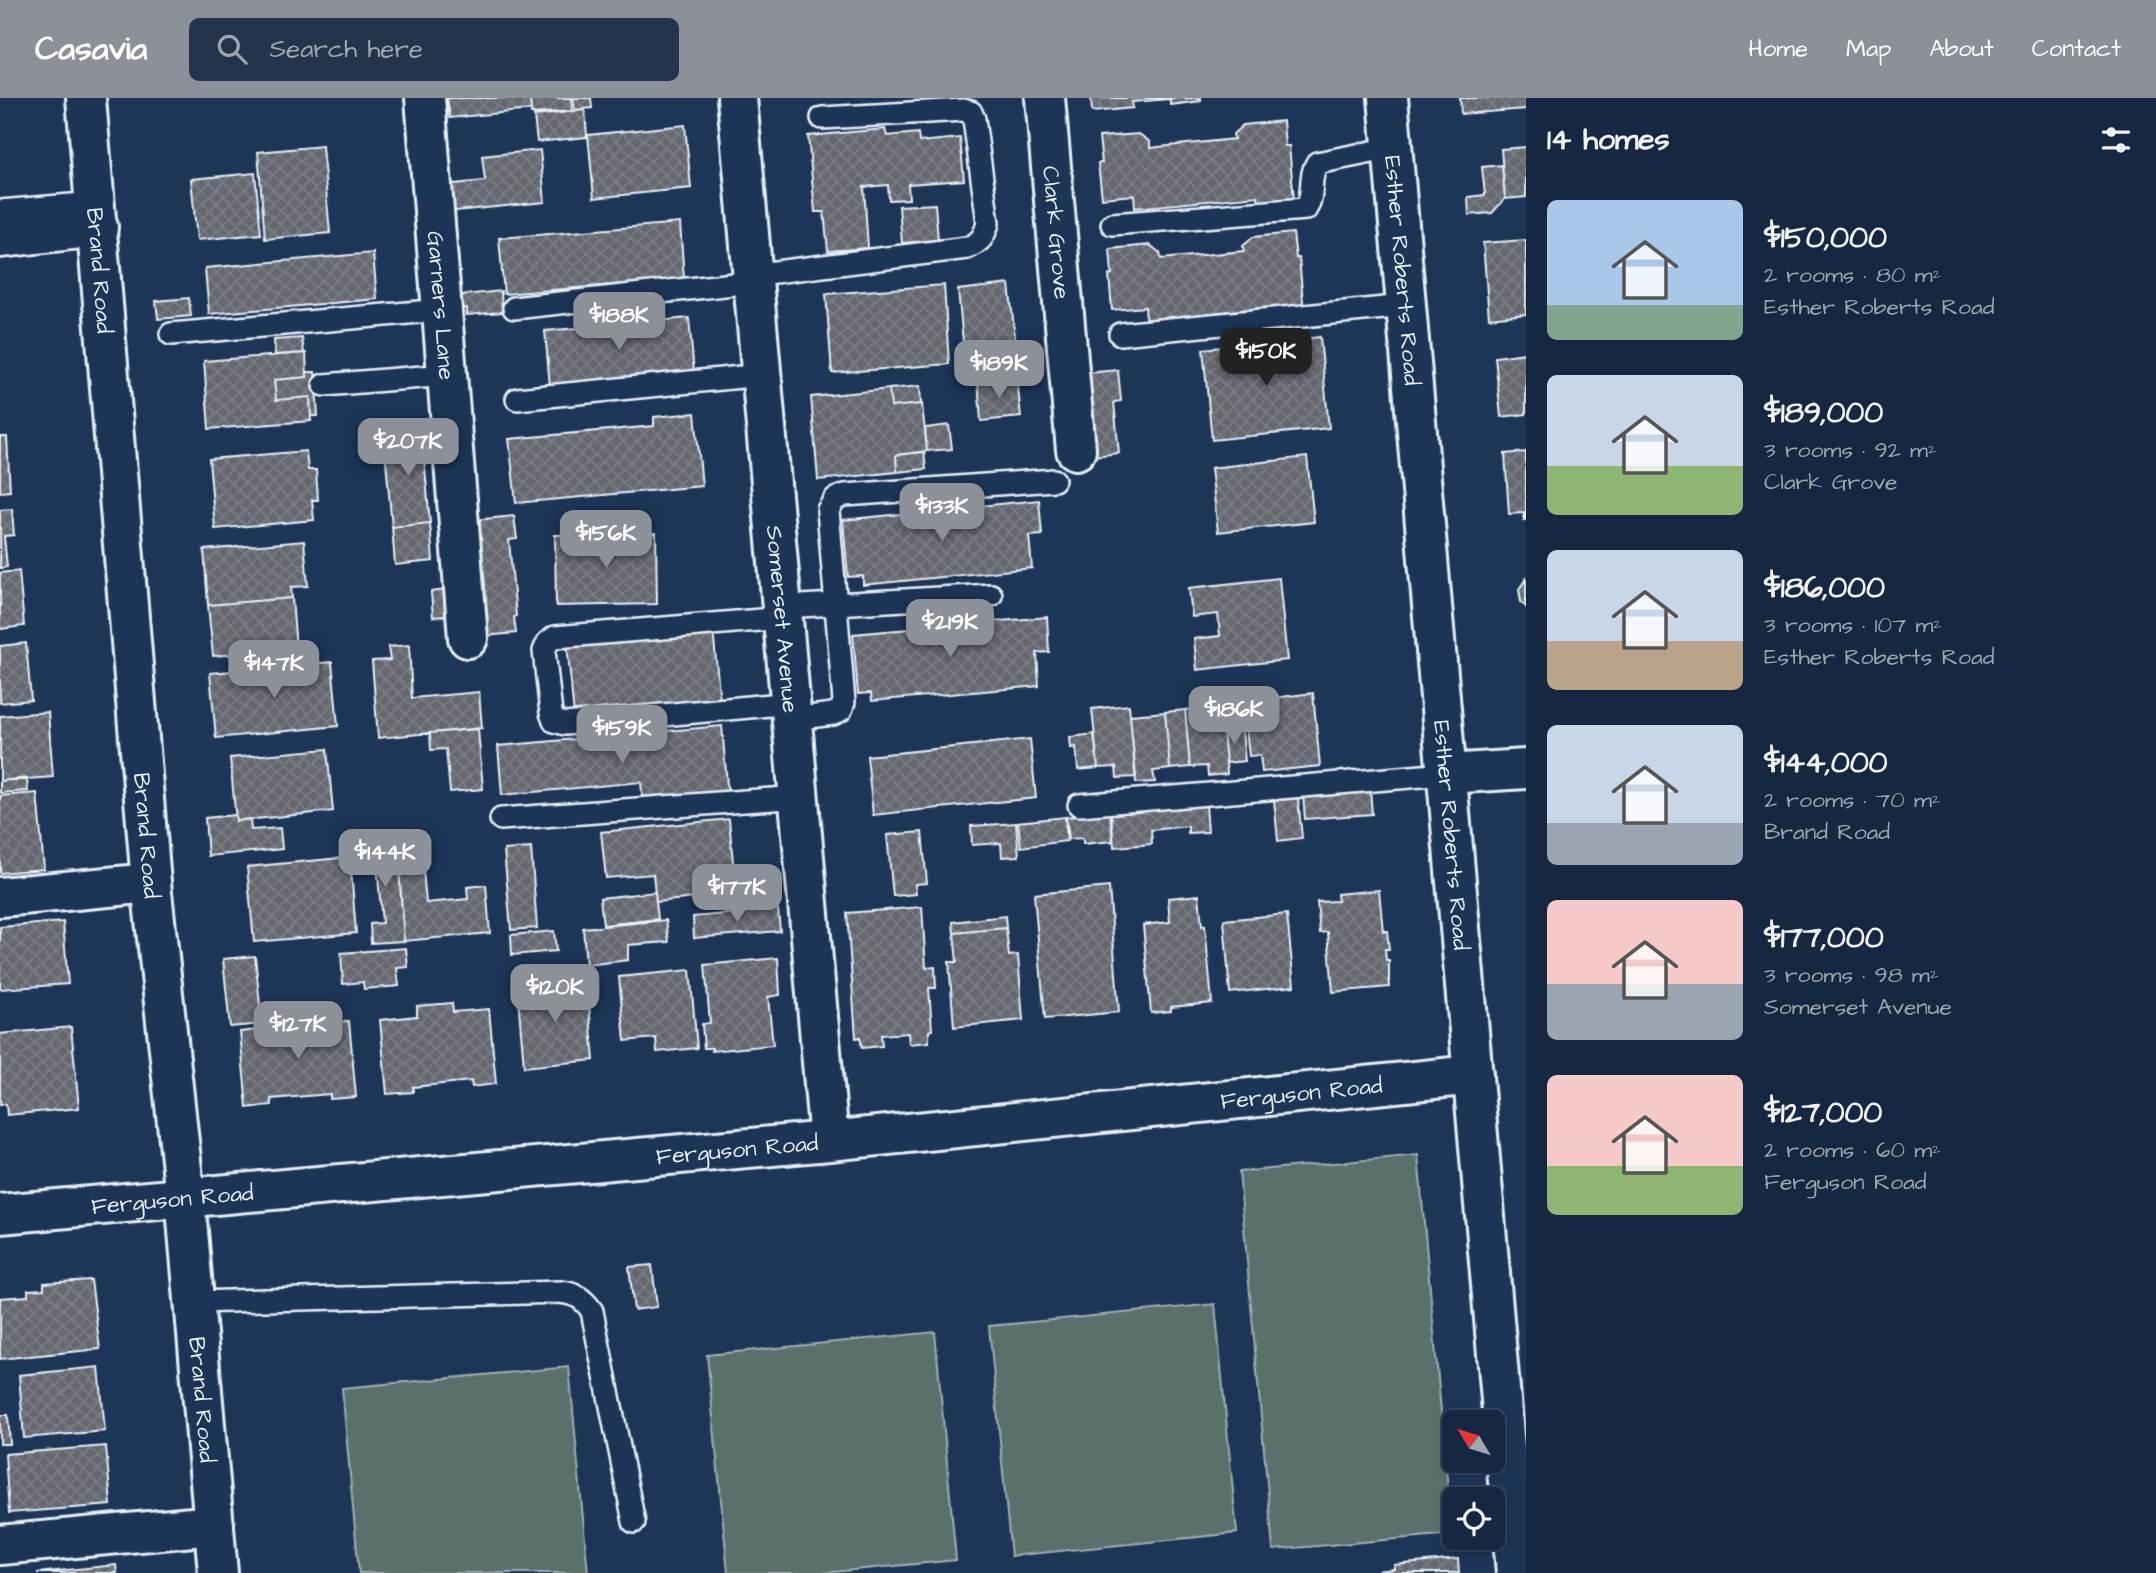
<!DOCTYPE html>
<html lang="en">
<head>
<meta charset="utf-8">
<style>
	:root { --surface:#162841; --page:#23344c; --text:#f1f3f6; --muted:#9ea6b1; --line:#35445a; --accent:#8c9099 }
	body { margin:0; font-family:"Architects Daughter",sans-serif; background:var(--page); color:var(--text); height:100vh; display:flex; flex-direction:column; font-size:26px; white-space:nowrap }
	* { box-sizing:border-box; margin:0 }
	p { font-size:23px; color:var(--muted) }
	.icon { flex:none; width:38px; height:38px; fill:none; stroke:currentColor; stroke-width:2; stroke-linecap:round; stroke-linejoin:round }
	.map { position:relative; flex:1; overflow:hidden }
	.panel { display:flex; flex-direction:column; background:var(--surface); width:630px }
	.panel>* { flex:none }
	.needle { width:46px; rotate:308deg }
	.buttons { position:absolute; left:1442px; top:1312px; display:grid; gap:14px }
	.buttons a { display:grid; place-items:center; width:63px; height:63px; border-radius:10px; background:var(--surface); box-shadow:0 4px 10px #0003,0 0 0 2px var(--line); font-size:35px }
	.price { position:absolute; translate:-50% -60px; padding:0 16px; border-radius:14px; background:var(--accent); color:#fff; font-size:23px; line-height:46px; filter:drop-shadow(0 2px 4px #0008) }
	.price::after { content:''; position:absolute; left:50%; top:42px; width:21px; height:16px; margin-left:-10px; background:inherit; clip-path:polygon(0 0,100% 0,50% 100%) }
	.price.current { background:#222; color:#fff }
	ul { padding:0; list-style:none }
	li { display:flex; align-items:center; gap:21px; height:175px; padding:0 21px }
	li span { display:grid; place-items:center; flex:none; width:196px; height:140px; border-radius:10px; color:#555 }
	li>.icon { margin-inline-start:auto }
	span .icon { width:84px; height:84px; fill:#fffc; stroke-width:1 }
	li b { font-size:30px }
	h2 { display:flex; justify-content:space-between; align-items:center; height:84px; padding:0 21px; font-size:30px }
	header { display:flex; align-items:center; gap:42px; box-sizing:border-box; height:98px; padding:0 35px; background:var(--accent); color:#fff }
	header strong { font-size:33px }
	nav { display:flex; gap:38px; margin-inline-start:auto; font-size:24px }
	.search { width:490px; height:63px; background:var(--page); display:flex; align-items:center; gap:18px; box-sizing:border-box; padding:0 24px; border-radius:10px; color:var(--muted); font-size:26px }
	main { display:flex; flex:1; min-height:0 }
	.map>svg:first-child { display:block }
</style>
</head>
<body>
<header>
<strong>Casavia</strong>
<div class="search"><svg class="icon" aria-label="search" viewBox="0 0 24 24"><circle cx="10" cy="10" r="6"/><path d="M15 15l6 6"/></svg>Search here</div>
<nav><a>Home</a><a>Map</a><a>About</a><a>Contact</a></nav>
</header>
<main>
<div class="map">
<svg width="1526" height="1475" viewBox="0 0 1526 1475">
	<defs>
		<pattern id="building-cross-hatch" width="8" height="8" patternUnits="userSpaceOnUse" patternTransform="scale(1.75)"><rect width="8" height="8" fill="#65676f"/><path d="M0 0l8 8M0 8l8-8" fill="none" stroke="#7b7d84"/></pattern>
	</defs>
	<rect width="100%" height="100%" fill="#1d3557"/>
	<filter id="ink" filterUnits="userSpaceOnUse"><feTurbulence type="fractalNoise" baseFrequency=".0143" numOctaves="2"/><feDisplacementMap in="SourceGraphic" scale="14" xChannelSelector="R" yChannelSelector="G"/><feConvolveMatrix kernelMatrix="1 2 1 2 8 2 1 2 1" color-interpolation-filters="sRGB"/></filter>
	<g filter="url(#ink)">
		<!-- green -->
		<path fill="#5a6f6b" stroke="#a1b0b2" stroke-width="2" d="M 1418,1057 L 1452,1436 L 1273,1452 L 1239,1074 Z
			M 1215,1206 L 1237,1435 L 1011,1458 L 989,1228 Z
			M 935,1234 L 956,1462 L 823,1475 L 728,1475 L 707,1257 Z
			M 569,1269 L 588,1475 L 359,1475 L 342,1290 Z"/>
		<!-- building -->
		<path fill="url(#building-cross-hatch)" stroke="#e8f1f8" stroke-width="2" d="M 447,0 L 530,0 L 531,12 L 450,20 Z
			M 530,0 L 571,0 L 572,13 L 531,16 Z
			M 573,0 L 591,0 L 592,10 L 575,12 Z
			M 1091,0 L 1201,0 L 1201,3 L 1170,7 L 1170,1 L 1132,4 L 1133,10 L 1092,14 Z
			M 1460,0 L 1526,0 L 1526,11 L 1461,16 Z
			M 585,12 L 587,39 L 537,44 L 534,18 Z
			M 1283,23 L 1285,48 L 1289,48 L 1294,102 L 1259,105 L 1258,98 L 1135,110 L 1134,97 L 1102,100 L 1098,65 L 1102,65 L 1099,39 L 1139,36 L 1150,44 L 1150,50 L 1234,41 L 1233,36 L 1243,27 Z
			M 685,27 L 691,90 L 594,100 L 588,37 Z
			M 885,31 L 887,38 L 918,35 L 919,44 L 960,40 L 964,82 L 908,86 L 909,101 L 889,102 L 888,87 L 864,89 L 868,150 L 828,153 L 824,114 L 815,114 L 808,38 Z
			M 322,48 L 330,135 L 265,141 L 258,54 Z
			M 1526,49 L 1526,99 L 1505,101 L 1501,51 Z
			M 540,52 L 545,104 L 446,114 L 443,87 L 485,83 L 482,58 Z
			M 1502,67 L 1505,101 L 1492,115 L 1469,117 L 1468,99 L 1485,97 L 1482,69 Z
			M 255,75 L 261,136 L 197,142 L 191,81 Z
			M 935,106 L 938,142 L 902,145 L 899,108 Z
			M 680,125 L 684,181 L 504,196 L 499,140 Z
			M 1293,135 L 1296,160 L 1299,160 L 1304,214 L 1269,217 L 1268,209 L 1146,222 L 1145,209 L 1112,212 L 1109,177 L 1112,176 L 1110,151 L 1150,147 L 1160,155 L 1161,161 L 1244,153 L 1243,148 L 1253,139 Z
			M 1526,142 L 1526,216 L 1489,220 L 1483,145 Z
			M 373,155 L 377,201 L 209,216 L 205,170 Z
			M 1009,186 L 1016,248 L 964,254 L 958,192 Z
			M 944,187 L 949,266 L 832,275 L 826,196 Z
			M 501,193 L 502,214 L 467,217 L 467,210 L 456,211 L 455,198 Z
			M 189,200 L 191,218 L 158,221 L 156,203 Z
			M 689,220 L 694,275 L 550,289 L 545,233 Z
			M 1320,239 L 1329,330 L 1212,342 L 1203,251 Z
			M 302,240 L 304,255 L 275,257 L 274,242 Z
			M 306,255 L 307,279 L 274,282 L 276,302 L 310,299 L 311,323 L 209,331 L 204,263 Z
			M 1526,255 L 1526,316 L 1501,319 L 1495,259 Z
			M 1118,272 L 1121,303 L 1114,304 L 1119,355 L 1094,358 L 1086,275 Z
			M 307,274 L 315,274 L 318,318 L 311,318 L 310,299 L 276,302 L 274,282 L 307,279 Z
			M 1017,280 L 1021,319 L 981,323 L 978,284 Z
			M 920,288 L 921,306 L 891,309 L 889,291 Z
			M 889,291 L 891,309 L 922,306 L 927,353 L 896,357 L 897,374 L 818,382 L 811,299 Z
			M 695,315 L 702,388 L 516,405 L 509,341 L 654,328 L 654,319 Z
			M 421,326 L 430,425 L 392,429 L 385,352 L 397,351 L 396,328 Z
			M 949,327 L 952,351 L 927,353 L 925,330 Z
			M 0,339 L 7,339 L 10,393 L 0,394 Z
			M 306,353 L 308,372 L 316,372 L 318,402 L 312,402 L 314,422 L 215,431 L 209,361 Z
			M 924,354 L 926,371 L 897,374 L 896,357 Z
			M 1526,354 L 1526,422 L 1524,422 L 1524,415 L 1509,416 L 1505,356 Z
			M 1307,359 L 1314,424 L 1218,434 L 1211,370 Z
			M 1039,402 L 1042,437 L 1029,438 L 1032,470 L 863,487 L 863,478 L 848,479 L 843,422 Z
			M 12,411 L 14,437 L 4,438 L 7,469 L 0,470 L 0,412 Z
			M 514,418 L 517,441 L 509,442 L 516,518 L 514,519 L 516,535 L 485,538 L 475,422 Z
			M 430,425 L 433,463 L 395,467 L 392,429 Z
			M 656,435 L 657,506 L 556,508 L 555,437 Z
			M 304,443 L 308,488 L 291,489 L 292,500 L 208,507 L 204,452 Z
			M 19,473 L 24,528 L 0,531 L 0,475 Z
			M 1279,480 L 1287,562 L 1197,572 L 1194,541 L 1220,538 L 1218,516 L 1192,519 L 1189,490 Z
			M 1526,481 L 1526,509 L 1521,504 L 1519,491 Z
			M 451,491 L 455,517 L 433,519 L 431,494 Z
			M 292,500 L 296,551 L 213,558 L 208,507 Z
			M 1047,519 L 1049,554 L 1037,555 L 1039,588 L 872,603 L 871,595 L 858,596 L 853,536 Z
			M 713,531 L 720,604 L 574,618 L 567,545 Z
			M 26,545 L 31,602 L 0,605 L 0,548 Z
			M 409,547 L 412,600 L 479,594 L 482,630 L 378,640 L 372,563 L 390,562 L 388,549 Z
			M 332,564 L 338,628 L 216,640 L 210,575 Z
			M 1313,595 L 1320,668 L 1262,674 L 1260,657 L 1249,658 L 1245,621 L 1257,619 L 1255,602 Z
			M 1129,607 L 1136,679 L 1117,680 L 1116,669 L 1098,670 L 1092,611 Z
			M 1221,608 L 1227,676 L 1208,678 L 1207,668 L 1190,669 L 1185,612 Z
			M 1185,612 L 1190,669 L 1170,671 L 1165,614 Z
			M 48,614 L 53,679 L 0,683 L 0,618 Z
			M 1165,614 L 1170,671 L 1153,673 L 1155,684 L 1136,685 L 1130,617 Z
			M 722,628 L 728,698 L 643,706 L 641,684 L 502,697 L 498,648 Z
			M 478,631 L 483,691 L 450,694 L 446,651 L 431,652 L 430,635 Z
			M 1242,632 L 1245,663 L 1226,665 L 1223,634 Z
			M 1094,636 L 1098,670 L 1078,672 L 1076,649 L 1071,650 L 1070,639 Z
			M 1030,641 L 1036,700 L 873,717 L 867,658 Z
			M 327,651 L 333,713 L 236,723 L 230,660 Z
			M 27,680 L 28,693 L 0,695 L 0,683 Z
			M 1370,691 L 1372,716 L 1305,721 L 1303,697 Z
			M 37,695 L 44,771 L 0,775 L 0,698 Z
			M 1298,700 L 1302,740 L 1278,743 L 1274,702 Z
			M 1206,707 L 1208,734 L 1188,735 L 1188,728 L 1151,732 L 1152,746 L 1114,749 L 1111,715 Z
			M 1110,715 L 1113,743 L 1083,746 L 1083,740 L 1069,741 L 1066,719 Z
			M 235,717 L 236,723 L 250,721 L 251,732 L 280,730 L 282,751 L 208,758 L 205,720 Z
			M 1065,719 L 1067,743 L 1021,749 L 1018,724 Z
			M 729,721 L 736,796 L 656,804 L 653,776 L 606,780 L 601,734 Z
			M 1016,725 L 1019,758 L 1002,759 L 1001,745 L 972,747 L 971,728 Z
			M 922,734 L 927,785 L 915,786 L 916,796 L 893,798 L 887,737 Z
			M 397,743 L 404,843 L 371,845 L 370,826 L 382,825 L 377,766 L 358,767 L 356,746 Z
			M 421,750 L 426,805 L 468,801 L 467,789 L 486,787 L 490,835 L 404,843 L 398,752 Z
			M 531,750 L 537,830 L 511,832 L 504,752 Z
			M 350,759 L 356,835 L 254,844 L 247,769 Z
			M 1109,789 L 1119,914 L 1045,921 L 1034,796 Z
			M 1379,792 L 1383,833 L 1387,833 L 1389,851 L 1385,851 L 1386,862 L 1389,862 L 1389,889 L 1333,894 L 1328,834 L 1320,835 L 1317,804 L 1338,803 L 1337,796 Z
			M 655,794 L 658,821 L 603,827 L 600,800 Z
			M 1199,797 L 1202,828 L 1205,827 L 1212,905 L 1171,909 L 1171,913 L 1151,915 L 1143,827 L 1170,824 L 1168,800 Z
			M 922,809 L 926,870 L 935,869 L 936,890 L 929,890 L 932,932 L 929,933 L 929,944 L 909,946 L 908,935 L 881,937 L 882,948 L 862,950 L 860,939 L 856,940 L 847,815 Z
			M 778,811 L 780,833 L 694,840 L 693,819 Z
			M 1287,816 L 1294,888 L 1230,895 L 1224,822 Z
			M 1005,818 L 1006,830 L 954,835 L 953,824 Z
			M 666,822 L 669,844 L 628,847 L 628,862 L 586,867 L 583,830 Z
			M 63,824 L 68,886 L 0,891 L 0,829 Z
			M 1006,830 L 1009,858 L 1018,857 L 1023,922 L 954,929 L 949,864 L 957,864 L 954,835 Z
			M 554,833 L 556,853 L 512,857 L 511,837 Z
			M 406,850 L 408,869 L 397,870 L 399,888 L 364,891 L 363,884 L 343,886 L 341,855 Z
			M 255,858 L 262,926 L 230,929 L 223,861 Z
			M 778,860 L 780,897 L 768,899 L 773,947 L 712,953 L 712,950 L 704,950 L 702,926 L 710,925 L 705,867 Z
			M 690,872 L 697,950 L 657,954 L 656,940 L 625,943 L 619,879 Z
			M 548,884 L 548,890 L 587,886 L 594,962 L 524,969 L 517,887 Z
			M 452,905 L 453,914 L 489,911 L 496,986 L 472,989 L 471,983 L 413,989 L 413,994 L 387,996 L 380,922 L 417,918 L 417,908 Z
			M 310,918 L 311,927 L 349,923 L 356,999 L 330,1001 L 330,996 L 271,1001 L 272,1007 L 247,1010 L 240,934 L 276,930 L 275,922 Z
			M 71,929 L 79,1010 L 7,1017 L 6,1006 L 0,1007 L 0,936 Z
			M 652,1167 L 657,1209 L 634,1212 L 629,1169 Z
			M 91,1182 L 100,1251 L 0,1261 L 0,1200 L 28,1198 L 28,1192 L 44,1191 L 44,1185 Z
			M 99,1269 L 105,1333 L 24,1340 L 19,1277 Z
			M 0,1317 L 8,1317 L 10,1346 L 0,1346 Z
			M 106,1348 L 111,1407 L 9,1415 L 5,1356 Z
			M 1458,1461 L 1459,1475 L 1378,1475 L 1378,1473 L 1394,1471 L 1394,1467 Z
			M 116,1467 L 117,1475 L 37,1475 Z"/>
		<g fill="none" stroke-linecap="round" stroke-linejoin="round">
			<!-- lane casing -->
			<g stroke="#e8f1f8" stroke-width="26">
				<path id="lane" d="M 0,113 L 95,105
					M 1112,126 L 1306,111 C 1315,97 1308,79 1317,65 L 1392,50
					M 751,177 L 967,150 C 981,144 984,139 988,125 L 974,21 L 971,14 L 964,12 L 822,20
					M 514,210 L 752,184
					M 171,236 L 442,212
					M 1120,236 L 1405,208
					M 324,287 L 447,277
					M 517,301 L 762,277
					M 783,509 L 991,497
					M 784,520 L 555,539 L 548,544 L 544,553 L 551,615 L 554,623 L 565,626 L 792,605
					M 793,621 L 833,616 L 841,612 L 844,604 L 828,412 L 835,401 L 845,397 L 1054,382
					M 1079,707 L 1446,676
					M 501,721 L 800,699
					M 195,1204 L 561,1194 C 576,1196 583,1200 592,1213 L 634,1424"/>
			</g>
			<!-- street casing -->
			<g stroke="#e8f1f8" stroke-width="44">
				<g id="street">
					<path id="s1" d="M 86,0 L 151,785 L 185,1099 L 218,1475"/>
					<path id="s2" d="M 425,0 L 468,540"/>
					<path id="s3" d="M 737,0 L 829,1043"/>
					<path id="s4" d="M 1045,0 L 1076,352"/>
					<path id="s5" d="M 1388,0 L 1516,1475"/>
					<path d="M 0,140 L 98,129"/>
					<path d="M 1446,676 L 1526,671"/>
					<path d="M 0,799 L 151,785"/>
					<path id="s6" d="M 0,1116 L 829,1043 L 1473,977"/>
					<path d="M 0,1447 L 214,1427"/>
				</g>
			</g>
			<!-- lane -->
			<use href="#lane" stroke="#1d3557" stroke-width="21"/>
			<!-- street -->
			<use href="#street" stroke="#1d3557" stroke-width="38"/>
		</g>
	</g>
	<g text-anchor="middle" stroke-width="7" stroke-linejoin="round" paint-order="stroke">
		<!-- street labels -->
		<g font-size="23" fill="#e8f1f8" stroke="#1d3557">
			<text dy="8" stroke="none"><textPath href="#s4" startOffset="135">Clark Grove</textPath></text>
			<text dy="8" stroke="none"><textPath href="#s1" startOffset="173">Brand Road</textPath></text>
			<text dy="8" stroke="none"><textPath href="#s5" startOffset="173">Esther Roberts Road</textPath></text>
			<text dy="8" stroke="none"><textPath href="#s2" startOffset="208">Garners Lane</textPath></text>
			<text dy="8" stroke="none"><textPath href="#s3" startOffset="523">Somerset Avenue</textPath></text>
			<text dy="8" stroke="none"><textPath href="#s1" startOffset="740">Brand Road</textPath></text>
			<text dy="8" stroke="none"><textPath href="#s5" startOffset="740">Esther Roberts Road</textPath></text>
			<text dy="8" stroke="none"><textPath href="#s6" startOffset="1307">Ferguson Road</textPath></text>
			<text dy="8" stroke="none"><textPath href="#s6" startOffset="740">Ferguson Road</textPath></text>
			<text dy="8" stroke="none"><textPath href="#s6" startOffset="173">Ferguson Road</textPath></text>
			<text dy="8" stroke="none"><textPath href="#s1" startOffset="1307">Brand Road</textPath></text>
		</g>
	</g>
</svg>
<div class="buttons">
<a><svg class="needle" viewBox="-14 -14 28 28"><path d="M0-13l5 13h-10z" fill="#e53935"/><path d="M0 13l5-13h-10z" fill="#9ea6b1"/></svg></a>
<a><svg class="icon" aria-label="locate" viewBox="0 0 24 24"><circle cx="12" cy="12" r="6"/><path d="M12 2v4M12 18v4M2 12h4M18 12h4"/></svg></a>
</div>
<b class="price" style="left:619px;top:254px">$188K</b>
<b class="price current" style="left:1266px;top:290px">$150K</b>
<b class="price" style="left:999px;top:302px">$189K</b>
<b class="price" style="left:408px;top:380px">$207K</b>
<b class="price" style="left:942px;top:445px">$133K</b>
<b class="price" style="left:606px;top:472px">$156K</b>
<b class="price" style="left:950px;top:561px">$219K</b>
<b class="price" style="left:274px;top:602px">$147K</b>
<b class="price" style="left:1234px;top:648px">$186K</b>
<b class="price" style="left:622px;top:667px">$159K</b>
<b class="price" style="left:385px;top:791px">$144K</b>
<b class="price" style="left:737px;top:826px">$177K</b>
<b class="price" style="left:555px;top:926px">$120K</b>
<b class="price" style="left:298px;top:963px">$127K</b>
</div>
<section class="panel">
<h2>14 homes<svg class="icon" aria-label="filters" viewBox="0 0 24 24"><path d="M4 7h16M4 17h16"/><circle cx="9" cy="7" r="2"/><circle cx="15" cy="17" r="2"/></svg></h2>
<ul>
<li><span style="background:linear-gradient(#a9c7e8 75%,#7fa58c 0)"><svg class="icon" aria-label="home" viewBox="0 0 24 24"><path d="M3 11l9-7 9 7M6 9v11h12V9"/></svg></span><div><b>$150,000</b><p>2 rooms · 80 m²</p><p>Esther Roberts Road</p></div></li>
<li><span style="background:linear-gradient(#c9d6e8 65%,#8fb573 0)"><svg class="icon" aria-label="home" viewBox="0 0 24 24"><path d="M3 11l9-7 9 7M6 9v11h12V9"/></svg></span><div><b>$189,000</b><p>3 rooms · 92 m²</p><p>Clark Grove</p></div></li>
<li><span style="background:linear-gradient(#c9d6e8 65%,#b9a48a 0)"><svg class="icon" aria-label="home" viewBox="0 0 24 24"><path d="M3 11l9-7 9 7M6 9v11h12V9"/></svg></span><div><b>$186,000</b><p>3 rooms · 107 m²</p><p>Esther Roberts Road</p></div></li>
<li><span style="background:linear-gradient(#c9d6e8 70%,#9aa5b1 0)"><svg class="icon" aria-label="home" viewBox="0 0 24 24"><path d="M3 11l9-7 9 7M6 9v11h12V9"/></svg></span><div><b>$144,000</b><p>2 rooms · 70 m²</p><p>Brand Road</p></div></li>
<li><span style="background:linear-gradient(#f6c9c9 60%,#9aa5b1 0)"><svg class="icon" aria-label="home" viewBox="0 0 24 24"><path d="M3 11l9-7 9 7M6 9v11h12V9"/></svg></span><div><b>$177,000</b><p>3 rooms · 98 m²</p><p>Somerset Avenue</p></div></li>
<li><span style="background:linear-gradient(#f6c9c9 65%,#8fb573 0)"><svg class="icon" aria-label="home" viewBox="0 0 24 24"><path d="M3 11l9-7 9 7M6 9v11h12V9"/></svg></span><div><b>$127,000</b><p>2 rooms · 60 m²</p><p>Ferguson Road</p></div></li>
</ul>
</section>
</main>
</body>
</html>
